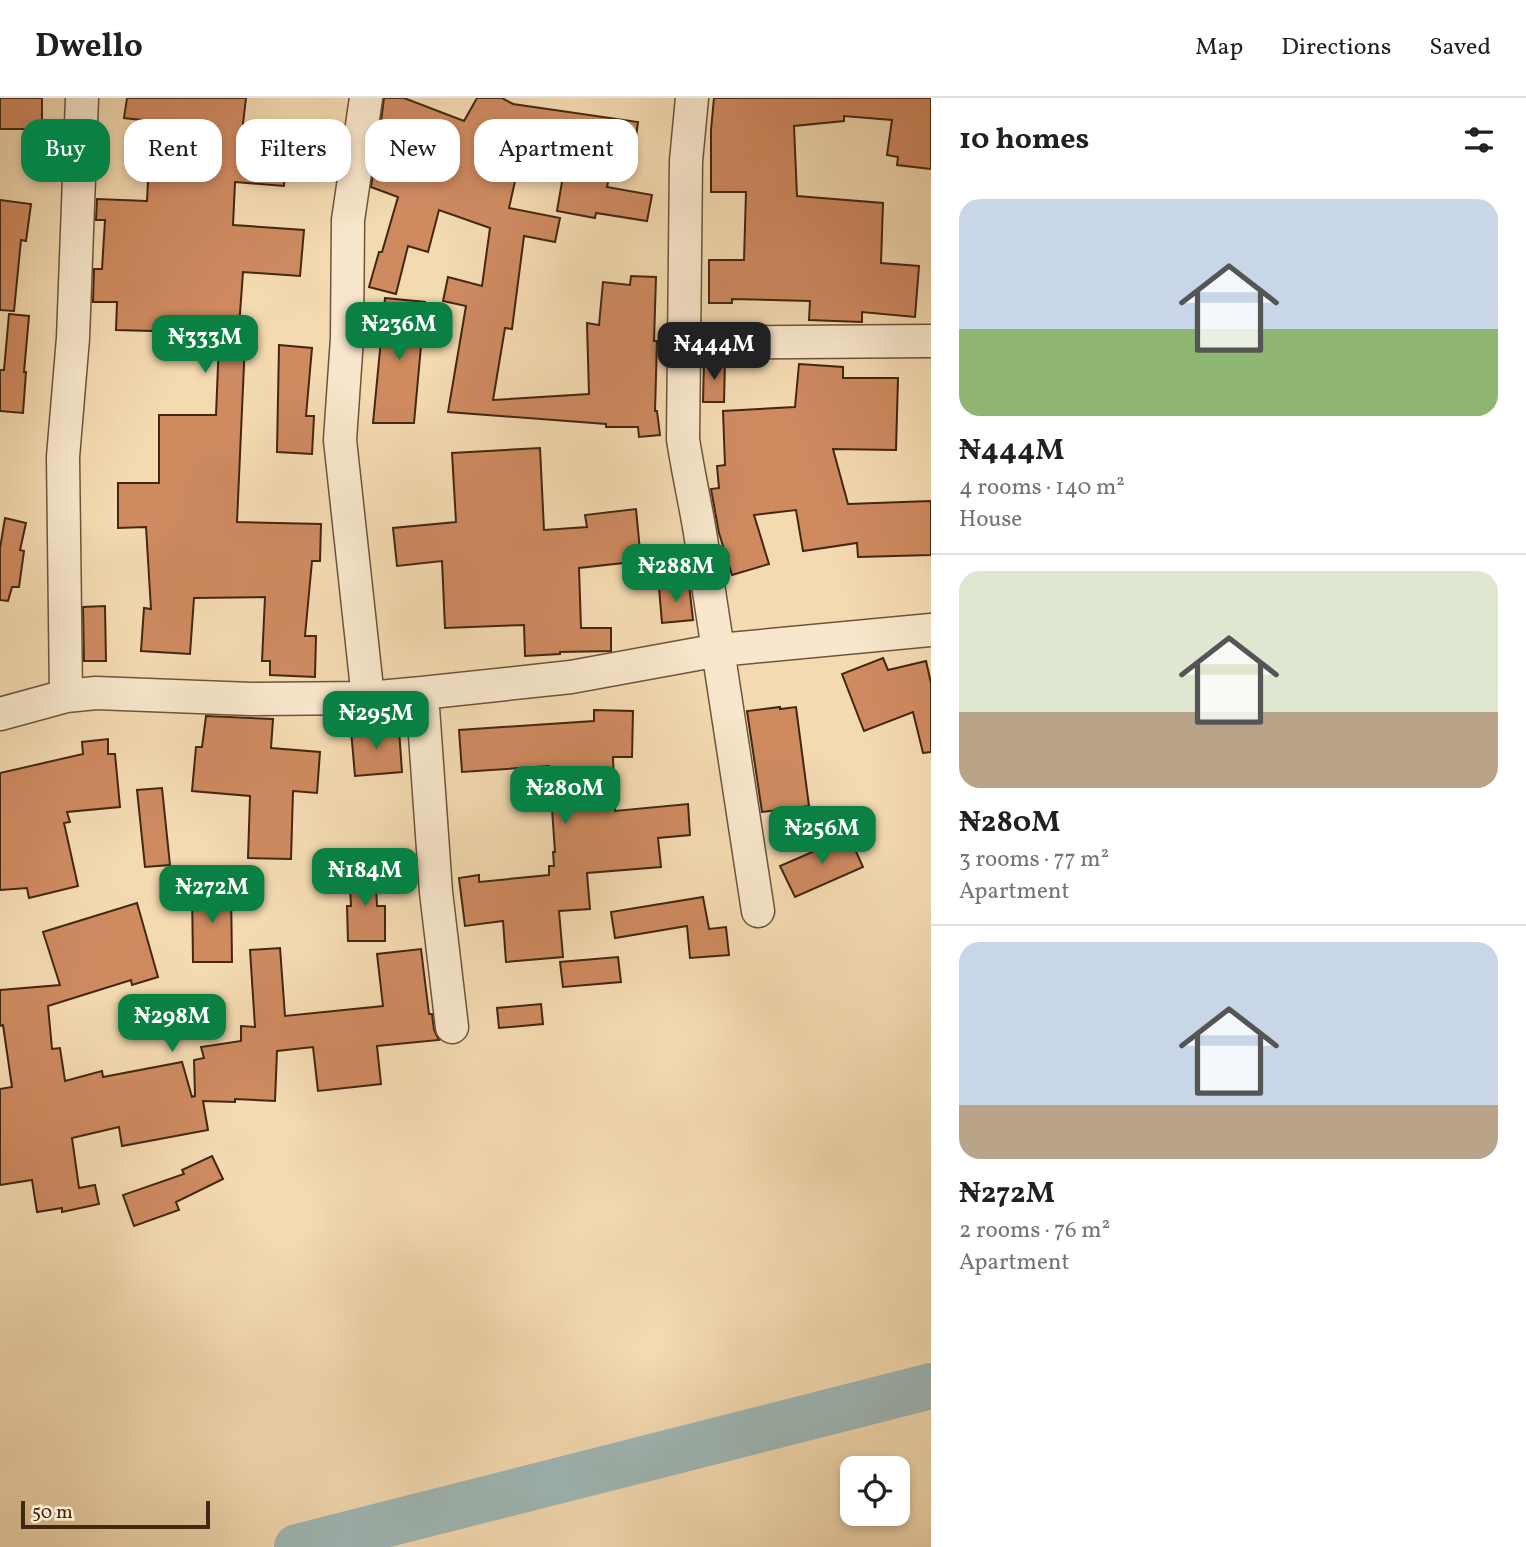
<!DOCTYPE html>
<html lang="en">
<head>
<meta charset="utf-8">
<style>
	:root { --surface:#fff; --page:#f6f6f6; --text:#202124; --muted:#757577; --line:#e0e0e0; --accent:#0b8043 }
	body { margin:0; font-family:Vollkorn,serif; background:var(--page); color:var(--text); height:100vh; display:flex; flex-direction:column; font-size:26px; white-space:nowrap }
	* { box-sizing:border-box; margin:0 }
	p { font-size:23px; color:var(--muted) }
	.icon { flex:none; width:38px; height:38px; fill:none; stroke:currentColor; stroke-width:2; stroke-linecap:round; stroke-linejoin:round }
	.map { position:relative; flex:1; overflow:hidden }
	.panel { display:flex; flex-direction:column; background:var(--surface); width:595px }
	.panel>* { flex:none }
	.top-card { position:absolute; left:21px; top:21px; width:665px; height:63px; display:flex; gap:14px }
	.tools { position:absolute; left:840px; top:1358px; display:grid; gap:14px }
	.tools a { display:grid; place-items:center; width:70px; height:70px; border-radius:14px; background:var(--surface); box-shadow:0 4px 10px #0003; font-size:35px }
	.scale { position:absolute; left:21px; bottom:18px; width:189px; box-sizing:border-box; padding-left:7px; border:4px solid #422712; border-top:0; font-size:19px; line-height:24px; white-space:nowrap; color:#422712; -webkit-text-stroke:5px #f8e7cc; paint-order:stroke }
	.price { position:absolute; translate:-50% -60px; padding:0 16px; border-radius:14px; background:var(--accent); color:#fff; font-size:23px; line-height:46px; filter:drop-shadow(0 2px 4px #0008) }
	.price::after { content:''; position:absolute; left:50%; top:42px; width:21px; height:16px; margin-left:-10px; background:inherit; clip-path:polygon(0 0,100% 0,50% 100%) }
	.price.selected { background:#222; color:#fff }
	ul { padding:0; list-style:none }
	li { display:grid; align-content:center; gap:14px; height:371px; padding:0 28px }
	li+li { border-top:2px solid var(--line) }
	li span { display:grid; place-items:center; height:217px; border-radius:21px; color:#555 }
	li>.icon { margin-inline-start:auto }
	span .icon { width:126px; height:126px; fill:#fffc; stroke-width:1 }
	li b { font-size:30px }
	h2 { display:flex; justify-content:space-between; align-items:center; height:84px; padding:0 28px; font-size:30px }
	.chip { padding:0 24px; border-radius:21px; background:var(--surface); box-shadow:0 4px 10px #0003; font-size:24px; line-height:63px }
	.chip.selected { background:var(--accent); color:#fff }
	header { display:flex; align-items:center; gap:42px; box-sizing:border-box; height:98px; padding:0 35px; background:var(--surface); border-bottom:2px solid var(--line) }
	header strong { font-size:33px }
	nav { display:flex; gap:38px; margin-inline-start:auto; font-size:24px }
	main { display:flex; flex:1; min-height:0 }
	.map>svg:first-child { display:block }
</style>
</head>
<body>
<header>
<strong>Dwello</strong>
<nav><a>Map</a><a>Directions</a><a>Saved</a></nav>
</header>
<main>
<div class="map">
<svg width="931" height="1449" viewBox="0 0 931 1449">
	<rect width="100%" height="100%" fill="#f4dab1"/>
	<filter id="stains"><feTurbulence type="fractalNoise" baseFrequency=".00286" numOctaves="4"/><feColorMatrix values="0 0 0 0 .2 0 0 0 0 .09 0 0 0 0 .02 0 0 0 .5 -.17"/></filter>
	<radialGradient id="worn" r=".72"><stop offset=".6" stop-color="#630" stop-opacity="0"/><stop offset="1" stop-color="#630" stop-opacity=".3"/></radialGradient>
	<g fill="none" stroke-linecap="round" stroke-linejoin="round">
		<!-- river -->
		<path stroke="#9fb8b6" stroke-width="46" d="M 297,1449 L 931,1288"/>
	</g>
	<!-- building -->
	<path fill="#cf8a60" stroke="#422712" stroke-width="2" d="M 0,0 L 42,0 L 42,31 L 0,31 Z
		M 127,0 L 246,0 L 241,43 L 287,47 L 284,88 L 235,84 L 233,127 L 304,132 L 300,178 L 243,174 L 238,243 L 245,244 L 237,424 L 321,426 L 320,463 L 312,463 L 305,538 L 316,538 L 315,579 L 270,577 L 270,563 L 262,563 L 265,499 L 194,500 L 190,556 L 141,553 L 144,510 L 151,511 L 146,429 L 118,430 L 118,385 L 159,385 L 159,317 L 216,317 L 219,243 L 189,241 L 190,234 L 116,232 L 117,204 L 93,204 L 94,171 L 102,171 L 105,122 L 96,122 L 97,101 L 147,103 L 151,23 L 124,20 Z
		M 384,0 L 404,0 L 464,23 L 477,0 L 502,0 L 513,6 L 638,24 L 634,54 L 615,51 L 607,89 L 652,97 L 647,123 L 596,115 L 595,120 L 557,113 L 563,78 L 518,70 L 509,110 L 560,120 L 555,144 L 524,138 L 512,231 L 505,230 L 493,302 L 589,296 L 587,225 L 599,227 L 603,184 L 630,187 L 631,178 L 656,179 L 654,243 L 657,243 L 655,313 L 657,313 L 660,337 L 639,339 L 638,329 L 606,329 L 606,326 L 448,314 L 466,208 L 443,203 L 448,179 L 482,188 L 490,130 L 439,112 L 428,154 L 408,148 L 396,196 L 369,189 L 379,154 L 382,154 L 398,99 L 371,89 L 380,33 L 383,24 L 381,24 Z
		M 714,0 L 931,0 L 931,71 L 897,67 L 898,59 L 887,57 L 892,22 L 844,18 L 844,23 L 794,28 L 797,98 L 883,105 L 881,165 L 919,168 L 915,219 L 862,214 L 862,224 L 809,222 L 810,203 L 732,201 L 732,205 L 709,205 L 709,162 L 744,162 L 746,94 L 711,94 L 711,32 Z
		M 0,102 L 31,106 L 26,143 L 21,142 L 14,213 L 0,212 Z
		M 385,200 L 425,204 L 414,325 L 373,325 Z
		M 9,216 L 29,218 L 24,274 L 26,274 L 23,315 L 0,313 L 0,272 L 4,272 Z
		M 279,247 L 312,250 L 306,318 L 314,318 L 312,356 L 277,354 Z
		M 704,263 L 725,263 L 724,304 L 703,304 Z
		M 799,266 L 843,269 L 843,280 L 898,280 L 896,352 L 833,351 L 848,406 L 931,403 L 931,457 L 858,459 L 857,445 L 803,453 L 796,412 L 754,417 L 769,466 L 732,477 L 719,435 L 711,391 L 719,390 L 717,368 L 725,367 L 723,313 L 795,309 Z
		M 540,350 L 544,432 L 587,429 L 585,417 L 636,411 L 641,463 L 579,470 L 581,530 L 611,530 L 611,553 L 560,554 L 560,556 L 525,558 L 524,527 L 445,530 L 442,463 L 397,468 L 393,430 L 456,424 L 452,355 Z
		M 5,420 L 26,425 L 20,452 L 24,453 L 19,489 L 12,489 L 8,503 L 0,502 L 0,450 Z
		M 689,486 L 693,522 L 662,525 L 659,490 Z
		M 105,508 L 106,563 L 84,563 L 83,509 Z
		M 883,560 L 888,572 L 926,563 L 931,585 L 931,654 L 923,655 L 913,614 L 864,633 L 842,576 Z
		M 780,609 L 780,611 L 796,609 L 809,708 L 762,714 L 747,613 Z
		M 594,612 L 633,613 L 632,659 L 613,659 L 615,713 L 688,706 L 690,737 L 658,740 L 661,769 L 587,775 L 590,811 L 559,813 L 563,859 L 506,864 L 503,823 L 465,828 L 459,780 L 479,777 L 479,784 L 549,777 L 549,768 L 554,768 L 553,754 L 555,754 L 549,668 L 462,674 L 459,632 L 594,623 Z
		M 206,618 L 273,621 L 271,650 L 320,654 L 317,695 L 293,693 L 291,761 L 248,760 L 250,698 L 192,693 L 196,649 L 202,649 Z
		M 388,629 L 388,633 L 399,632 L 402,674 L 355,678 L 351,632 Z
		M 108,641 L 108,656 L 115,656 L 120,709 L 67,714 L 70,724 L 64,725 L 78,788 L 29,800 L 27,790 L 0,792 L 0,675 L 83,656 L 82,644 Z
		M 162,690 L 170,767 L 145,769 L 137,692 Z
		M 849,738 L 863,769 L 795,799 L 780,768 Z
		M 375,770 L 377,808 L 385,808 L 385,843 L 348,843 L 347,808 L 351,808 L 349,772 Z
		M 192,790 L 231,790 L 232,864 L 193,864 Z
		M 703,799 L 709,831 L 726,829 L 729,857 L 690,860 L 687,828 L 615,840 L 611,814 Z
		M 137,805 L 158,879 L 132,887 L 131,882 L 48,908 L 52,951 L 60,950 L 65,983 L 102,973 L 103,979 L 182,964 L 192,999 L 195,998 L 194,962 L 204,960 L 201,949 L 241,943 L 241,928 L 255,929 L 250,852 L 280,850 L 285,918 L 383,908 L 377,856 L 421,851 L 429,916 L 432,916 L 434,932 L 439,942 L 377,948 L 381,986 L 318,993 L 313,949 L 277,953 L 275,1003 L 235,1001 L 235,1004 L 203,1003 L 208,1032 L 122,1048 L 119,1029 L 72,1040 L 79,1090 L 95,1087 L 99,1106 L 62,1114 L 62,1110 L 37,1114 L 32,1082 L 0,1087 L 0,991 L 12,989 L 3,927 L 0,928 L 0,892 L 60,887 L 43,834 Z
		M 618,859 L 621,884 L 563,889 L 560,864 Z
		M 541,906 L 543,926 L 499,930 L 497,910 Z
		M 212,1058 L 223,1081 L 176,1104 L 179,1112 L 134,1128 L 123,1097 L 184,1076 L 182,1072 Z"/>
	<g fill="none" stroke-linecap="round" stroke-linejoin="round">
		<!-- minor casing -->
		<g stroke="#6e543a" stroke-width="35">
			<path id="minor" d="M 366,0 L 348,122 L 347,240 L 340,342 L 368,600
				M 692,0 L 686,63 L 683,341 C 688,375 696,408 701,441 C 721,565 740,689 758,813
				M 683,245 L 931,243
				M 422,595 L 436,794 L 452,929
				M 66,598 L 63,359 L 73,240 L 82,0
				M 0,616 L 66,598 L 96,595 L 251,601 L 368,600 L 422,595 L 571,579 L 719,552 L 931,532"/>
		</g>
		<!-- minor -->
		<use href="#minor" stroke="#f8e7cc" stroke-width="32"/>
	</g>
	<rect width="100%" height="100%" filter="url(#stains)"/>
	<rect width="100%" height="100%" fill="url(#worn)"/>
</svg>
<div class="tools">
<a><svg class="icon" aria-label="locate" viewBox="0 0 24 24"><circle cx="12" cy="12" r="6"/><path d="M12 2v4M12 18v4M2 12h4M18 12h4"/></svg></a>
</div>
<div class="scale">50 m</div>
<b class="price" style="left:399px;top:264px">₦236M</b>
<b class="price" style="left:205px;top:277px">₦333M</b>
<b class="price selected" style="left:714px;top:284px">₦444M</b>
<b class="price" style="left:676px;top:506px">₦288M</b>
<b class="price" style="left:376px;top:653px">₦295M</b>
<b class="price" style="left:565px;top:728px">₦280M</b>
<b class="price" style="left:822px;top:768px">₦256M</b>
<b class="price" style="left:365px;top:810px">₦184M</b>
<b class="price" style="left:212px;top:827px">₦272M</b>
<b class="price" style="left:172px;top:956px">₦298M</b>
<div class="top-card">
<a class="chip selected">Buy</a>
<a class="chip">Rent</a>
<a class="chip">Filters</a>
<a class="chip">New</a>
<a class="chip">Apartment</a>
</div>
</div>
<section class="panel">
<h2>10 homes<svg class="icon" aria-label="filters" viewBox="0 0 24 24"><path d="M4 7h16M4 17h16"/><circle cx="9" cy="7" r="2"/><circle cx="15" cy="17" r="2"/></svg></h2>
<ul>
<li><span style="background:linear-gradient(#c9d6e8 60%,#8fb573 0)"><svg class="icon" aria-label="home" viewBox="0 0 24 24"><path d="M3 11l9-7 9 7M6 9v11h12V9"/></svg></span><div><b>₦444M</b><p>4 rooms · 140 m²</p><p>House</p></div></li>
<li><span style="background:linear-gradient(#dfe7d0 65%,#b9a48a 0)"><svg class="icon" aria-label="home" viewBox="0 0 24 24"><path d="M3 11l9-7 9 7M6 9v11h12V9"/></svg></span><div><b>₦280M</b><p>3 rooms · 77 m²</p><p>Apartment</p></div></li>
<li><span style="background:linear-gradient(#c9d6e8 75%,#b9a48a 0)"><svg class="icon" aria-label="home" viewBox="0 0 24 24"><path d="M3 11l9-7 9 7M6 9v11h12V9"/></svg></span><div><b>₦272M</b><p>2 rooms · 76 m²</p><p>Apartment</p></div></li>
</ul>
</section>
</main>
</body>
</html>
